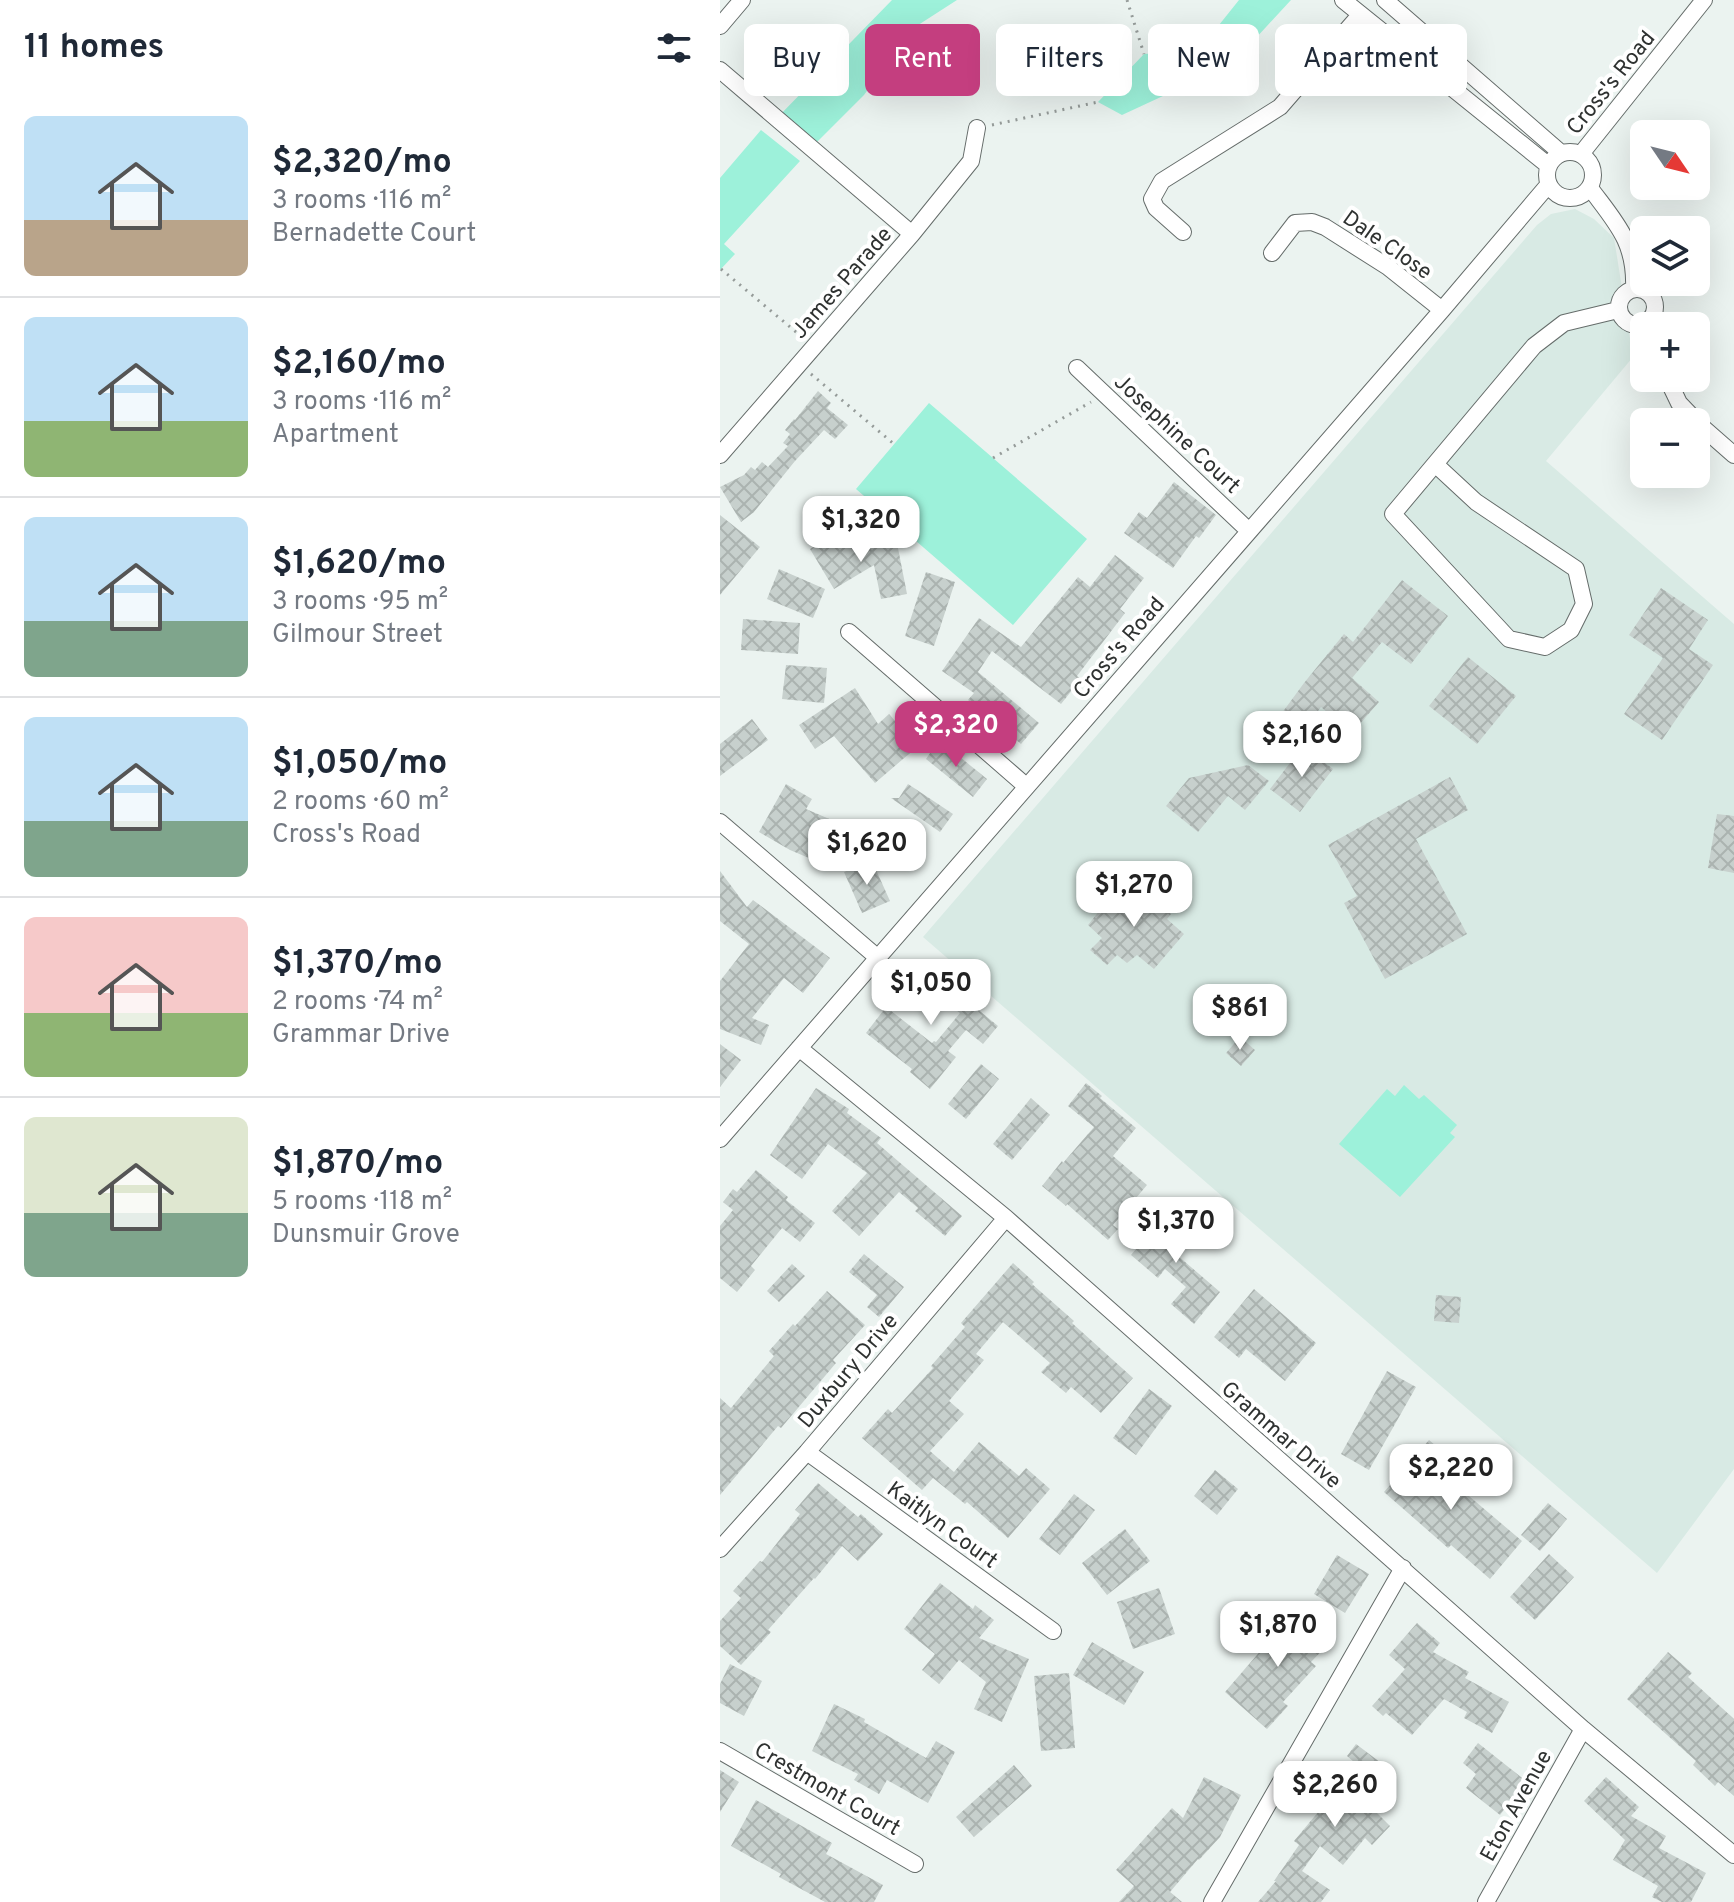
<!DOCTYPE html>
<html lang="en">
<head>
<meta charset="utf-8">
<style>
	:root { --surface:#fff; --page:#f2f2f3; --text:#1f2937; --muted:#747a83; --line:#e0e1e3; --accent:#c43e7f }
	body { margin:0; font-family:Overpass,sans-serif; background:var(--page); color:var(--text); height:100vh; display:flex; flex-direction:column; font-size:30px; white-space:nowrap }
	* { box-sizing:border-box; margin:0 }
	p { font-size:26px; color:var(--muted) }
	.icon { flex:none; width:44px; height:44px; fill:none; stroke:currentColor; stroke-width:2; stroke-linecap:round; stroke-linejoin:round }
	.map { position:relative; flex:1; overflow:hidden }
	.sheet { display:flex; flex-direction:column; background:var(--surface); width:720px }
	.sheet>* { flex:none }
	.banner { position:absolute; left:24px; top:24px; width:760px; height:72px; display:flex; gap:16px }
	.needle { width:52px; rotate:125deg }
	.buttons { position:absolute; left:910px; top:120px; display:grid; gap:16px }
	.buttons a { display:grid; place-items:center; width:80px; height:80px; border-radius:12px; background:var(--surface); box-shadow:0 8px 32px #0002; font-size:40px }
	.price { position:absolute; translate:-50% -68px; padding:0 18px; border-radius:16px; background:#fff; color:#222; font-size:26px; line-height:52px; filter:drop-shadow(0 2px 4px #0008) }
	.price::after { content:''; position:absolute; left:50%; top:48px; width:24px; height:18px; margin-left:-12px; background:inherit; clip-path:polygon(0 0,100% 0,50% 100%) }
	.price.on { background:var(--accent); color:#fff }
	ul { padding:0; list-style:none }
	li { display:flex; align-items:center; gap:24px; height:200px; padding:0 24px }
	li+li { border-top:2px solid var(--line) }
	li span { display:grid; place-items:center; flex:none; width:224px; height:160px; border-radius:12px; color:#555 }
	li>.icon { margin-inline-start:auto }
	span .icon { width:96px; height:96px; fill:#fffc; stroke-width:1 }
	li b { font-size:34px }
	h2 { display:flex; justify-content:space-between; align-items:center; height:96px; padding:0 24px; font-size:34px }
	.pill { padding:0 28px; border-radius:12px; background:var(--surface); box-shadow:0 8px 32px #0002; font-size:28px; line-height:72px }
	.pill.on { background:var(--accent); color:#fff }
	main { display:flex; flex:1; min-height:0 }
	.map>svg:first-child { display:block }
</style>
</head>
<body>
<main>
<section class="sheet">
<h2>11 homes<svg class="icon" aria-label="filters" viewBox="0 0 24 24"><path d="M4 7h16M4 17h16"/><circle cx="9" cy="7" r="2"/><circle cx="15" cy="17" r="2"/></svg></h2>
<ul>
<li><span style="background:linear-gradient(#bfe0f5 65%,#b9a48a 0)"><svg class="icon" aria-label="home" viewBox="0 0 24 24"><path d="M3 11l9-7 9 7M6 9v11h12V9"/></svg></span><div><b>$2,320/mo</b><p>3 rooms · 116 m²</p><p>Bernadette Court</p></div></li>
<li><span style="background:linear-gradient(#bfe0f5 65%,#8fb573 0)"><svg class="icon" aria-label="home" viewBox="0 0 24 24"><path d="M3 11l9-7 9 7M6 9v11h12V9"/></svg></span><div><b>$2,160/mo</b><p>3 rooms · 116 m²</p><p>Apartment</p></div></li>
<li><span style="background:linear-gradient(#bfe0f5 65%,#7fa58c 0)"><svg class="icon" aria-label="home" viewBox="0 0 24 24"><path d="M3 11l9-7 9 7M6 9v11h12V9"/></svg></span><div><b>$1,620/mo</b><p>3 rooms · 95 m²</p><p>Gilmour Street</p></div></li>
<li><span style="background:linear-gradient(#bfe0f5 65%,#7fa58c 0)"><svg class="icon" aria-label="home" viewBox="0 0 24 24"><path d="M3 11l9-7 9 7M6 9v11h12V9"/></svg></span><div><b>$1,050/mo</b><p>2 rooms · 60 m²</p><p>Cross's Road</p></div></li>
<li><span style="background:linear-gradient(#f6c9c9 60%,#8fb573 0)"><svg class="icon" aria-label="home" viewBox="0 0 24 24"><path d="M3 11l9-7 9 7M6 9v11h12V9"/></svg></span><div><b>$1,370/mo</b><p>2 rooms · 74 m²</p><p>Grammar Drive</p></div></li>
<li><span style="background:linear-gradient(#dfe7d0 60%,#7fa58c 0)"><svg class="icon" aria-label="home" viewBox="0 0 24 24"><path d="M3 11l9-7 9 7M6 9v11h12V9"/></svg></span><div><b>$1,870/mo</b><p>5 rooms · 118 m²</p><p>Dunsmuir Grove</p></div></li>
</ul>
</section>
<div class="map">
<svg width="1014" height="1902" viewBox="0 0 1014 1902">
	<defs>
		<pattern id="building-cross-hatch" width="8" height="8" patternUnits="userSpaceOnUse" patternTransform="scale(2)"><rect width="8" height="8" fill="#c7d0cd"/><path d="M0 0l8 8M0 8l8-8" fill="none" stroke="#abb3b0"/></pattern>
	</defs>
	<rect width="100%" height="100%" fill="#ebf3f0"/>
	<!-- built -->
	<path fill="#d8eae4" d="M 855,209 L 874,219 L 894,238 L 913,357 L 826,461 L 1014,624 L 1014,1469 L 937,1573 L 203,937 L 817,225 L 831,214 Z"/>
	<!-- park -->
	<path fill="#9df1da" d="M 172,0 L 237,0 L 192,29 L 144,95 L 91,148 L 56,119 Z
		M 519,0 L 571,0 L 512,64 L 402,115 L 378,102 L 424,54 L 479,50 Z
		M 41,130 L 80,161 L 4,244 L 15,254 L 0,270 L 0,178 Z
		M 209,403 L 367,539 L 293,625 L 136,489 Z
		M 684,1085 L 699,1099 L 704,1095 L 737,1125 L 730,1133 L 735,1137 L 680,1197 L 619,1144 L 667,1089 L 675,1096 Z"/>
	<!-- building -->
	<path fill="url(#building-cross-hatch)" d="M 98,391 L 111,403 L 107,408 L 128,425 L 115,439 L 104,430 L 75,461 L 34,512 L 21,522 L 0,487 L 24,475 L 31,467 L 35,470 L 42,462 L 48,467 L 68,446 L 63,443 L 70,434 L 65,430 L 74,419 L 75,420 Z
		M 454,482 L 496,515 L 479,538 L 476,536 L 453,568 L 404,533 L 419,512 L 427,518 Z
		M 0,515 L 40,547 L 0,595 Z
		M 122,530 L 135,552 L 177,543 L 187,594 L 161,599 L 154,565 L 114,589 L 90,549 Z
		M 395,555 L 424,578 L 400,609 L 405,613 L 357,676 L 361,679 L 341,704 L 272,651 L 258,672 L 319,723 L 301,744 L 248,700 L 254,693 L 222,671 L 259,618 L 301,647 L 358,577 L 370,587 Z
		M 59,569 L 105,589 L 93,618 L 47,599 Z
		M 206,572 L 235,582 L 214,646 L 185,636 Z
		M 682,580 L 728,616 L 691,664 L 662,642 L 632,678 L 659,702 L 632,733 L 601,707 L 570,749 L 548,732 L 584,683 L 624,634 L 633,642 Z
		M 941,588 L 988,620 L 969,649 L 993,665 L 942,740 L 904,714 L 943,658 L 909,635 Z
		M 23,619 L 80,623 L 78,654 L 21,650 Z
		M 748,657 L 796,696 L 757,744 L 709,706 Z
		M 66,665 L 107,668 L 104,703 L 62,699 Z
		M 135,688 L 158,724 L 169,714 L 197,747 L 155,783 L 114,736 L 95,749 L 79,725 Z
		M 32,719 L 48,740 L 0,776 L 0,744 Z
		M 219,740 L 267,779 L 253,797 L 206,759 Z
		M 583,746 L 613,769 L 580,812 L 550,789 Z
		M 528,765 L 549,781 L 525,810 L 508,796 L 478,832 L 446,806 L 469,778 Z
		M 730,777 L 748,810 L 696,839 L 747,934 L 665,979 L 624,903 L 637,896 L 608,845 Z
		M 66,784 L 92,799 L 86,809 L 121,824 L 103,864 L 70,850 L 39,832 Z
		M 188,784 L 233,814 L 220,832 L 171,798 L 179,798 Z
		M 997,814 L 1014,816 L 1014,873 L 988,868 Z
		M 168,824 L 206,851 L 192,871 L 154,843 Z
		M 152,861 L 170,901 L 142,913 L 124,872 Z
		M 0,871 L 27,907 L 33,900 L 110,958 L 83,993 L 64,978 L 32,1018 L 49,1025 L 41,1045 L 0,1029 L 0,981 L 29,944 L 0,921 Z
		M 416,884 L 451,914 L 447,919 L 464,934 L 434,969 L 417,955 L 407,963 L 397,955 L 387,965 L 370,950 L 382,938 L 368,925 L 388,900 L 401,889 L 408,895 Z
		M 210,959 L 244,985 L 238,993 L 278,1026 L 263,1044 L 246,1030 L 228,1051 L 236,1057 L 210,1089 L 190,1072 L 192,1069 L 146,1033 L 166,1007 L 212,1043 L 214,1041 L 216,1042 L 240,1013 L 210,990 L 201,1002 L 186,990 Z
		M 520,1037 L 535,1050 L 521,1066 L 506,1053 Z
		M 0,1044 L 21,1060 L 0,1087 Z
		M 261,1064 L 279,1079 L 246,1119 L 228,1104 Z
		M 366,1083 L 382,1096 L 380,1098 L 416,1128 L 393,1156 L 427,1185 L 393,1225 L 398,1229 L 388,1240 L 347,1204 L 346,1206 L 322,1186 L 342,1161 L 343,1163 L 374,1127 L 348,1106 Z
		M 96,1088 L 129,1109 L 127,1113 L 161,1138 L 157,1143 L 242,1216 L 225,1236 L 195,1211 L 198,1208 L 179,1192 L 139,1236 L 112,1211 L 147,1173 L 108,1144 L 82,1179 L 50,1155 Z
		M 311,1098 L 330,1115 L 292,1160 L 273,1144 Z
		M 36,1170 L 68,1197 L 66,1200 L 95,1223 L 80,1242 L 62,1228 L 31,1266 L 35,1270 L 17,1292 L 0,1278 L 0,1226 L 13,1210 L 3,1202 L 13,1189 L 17,1192 Z
		M 450,1210 L 476,1233 L 457,1255 L 500,1292 L 474,1324 L 451,1304 L 466,1287 L 445,1269 L 438,1278 L 411,1255 Z
		M 144,1254 L 184,1287 L 159,1317 L 147,1307 L 157,1295 L 129,1272 Z
		M 293,1263 L 314,1282 L 312,1284 L 354,1321 L 352,1323 L 413,1378 L 381,1413 L 351,1387 L 346,1393 L 321,1372 L 330,1363 L 283,1322 L 256,1354 L 264,1360 L 229,1401 L 244,1414 L 210,1451 L 234,1472 L 259,1442 L 299,1476 L 306,1468 L 330,1489 L 288,1538 L 247,1502 L 245,1504 L 213,1478 L 202,1490 L 142,1438 L 168,1409 L 172,1413 L 213,1368 L 211,1366 L 245,1327 L 241,1323 Z
		M 72,1264 L 85,1276 L 59,1302 L 47,1291 Z
		M 534,1289 L 596,1343 L 565,1381 L 526,1349 L 519,1358 L 494,1337 Z
		M 107,1291 L 145,1325 L 113,1360 L 116,1363 L 61,1428 L 58,1426 L 0,1495 L 0,1398 L 11,1408 L 54,1356 L 49,1351 L 73,1324 L 75,1326 Z
		M 716,1295 L 741,1297 L 739,1323 L 714,1321 Z
		M 667,1371 L 696,1387 L 649,1470 L 621,1454 Z
		M 429,1389 L 452,1406 L 416,1455 L 393,1438 Z
		M 709,1440 L 734,1461 L 723,1474 L 802,1541 L 770,1579 L 731,1545 L 728,1548 L 664,1492 Z
		M 495,1470 L 518,1489 L 497,1515 L 474,1496 Z
		M 98,1483 L 138,1517 L 141,1514 L 163,1534 L 138,1561 L 122,1546 L 95,1579 L 94,1578 L 48,1630 L 51,1632 L 21,1665 L 0,1646 L 0,1621 L 21,1598 L 13,1591 L 40,1561 L 42,1562 L 80,1514 L 75,1510 Z
		M 354,1494 L 375,1510 L 340,1555 L 319,1539 Z
		M 828,1503 L 847,1519 L 820,1551 L 801,1535 Z
		M 405,1529 L 430,1561 L 387,1595 L 362,1563 Z
		M 829,1554 L 854,1577 L 815,1620 L 790,1597 Z
		M 617,1555 L 649,1574 L 625,1613 L 594,1594 Z
		M 220,1583 L 253,1609 L 255,1605 L 274,1620 L 259,1638 L 309,1659 L 282,1722 L 254,1709 L 266,1682 L 239,1660 L 219,1684 L 202,1670 L 215,1654 L 184,1629 Z
		M 439,1588 L 455,1634 L 413,1649 L 397,1602 Z
		M 570,1606 L 610,1642 L 591,1662 L 596,1666 L 563,1702 L 568,1706 L 547,1729 L 505,1692 L 562,1626 L 556,1621 Z
		M 697,1623 L 720,1643 L 713,1652 L 749,1672 L 745,1678 L 789,1702 L 772,1733 L 744,1718 L 747,1712 L 724,1699 L 692,1735 L 666,1713 L 663,1716 L 652,1706 L 685,1669 L 669,1655 Z
		M 372,1642 L 424,1672 L 404,1705 L 353,1675 Z
		M 948,1652 L 972,1673 L 968,1677 L 1014,1719 L 1014,1796 L 998,1782 L 995,1786 L 973,1765 L 976,1761 L 907,1699 Z
		M 10,1664 L 42,1681 L 24,1716 L 0,1703 L 0,1684 Z
		M 349,1673 L 355,1748 L 321,1751 L 314,1676 Z
		M 114,1704 L 145,1719 L 144,1722 L 206,1758 L 216,1741 L 235,1752 L 208,1803 L 167,1780 L 159,1794 L 134,1780 L 138,1774 L 92,1751 Z
		M 758,1743 L 806,1781 L 780,1815 L 746,1788 L 756,1774 L 743,1763 Z
		M 636,1744 L 673,1772 L 647,1803 L 670,1826 L 652,1845 L 645,1838 L 623,1865 L 600,1846 L 582,1871 L 610,1890 L 601,1902 L 538,1902 L 556,1881 L 554,1881 L 579,1845 L 574,1841 L 609,1799 L 600,1792 L 611,1779 L 616,1783 L 634,1762 L 627,1756 Z
		M 294,1765 L 312,1786 L 254,1837 L 236,1817 Z
		M 0,1770 L 19,1782 L 0,1812 Z
		M 484,1777 L 521,1795 L 500,1837 L 479,1860 L 478,1859 L 450,1892 L 462,1902 L 399,1902 L 414,1886 L 396,1870 L 452,1808 L 463,1818 Z
		M 886,1777 L 919,1807 L 911,1816 L 946,1836 L 939,1848 L 986,1873 L 971,1902 L 942,1902 L 932,1897 L 938,1886 L 893,1860 L 905,1840 L 864,1801 Z
		M 36,1800 L 112,1843 L 106,1854 L 163,1885 L 154,1902 L 105,1902 L 59,1877 L 61,1874 L 11,1846 Z"/>
	<g fill="none" stroke-linecap="round" stroke-linejoin="round">
		<!-- minor casing -->
		<g stroke="#656c6a" stroke-width="18">
			<path id="minor" d="M 623,0 L 829,166
				M 665,0 L 841,153
				M 0,26 L 22,0
				M 0,70 L 192,234
				M827 175a23 23 0 1 1 46 0a23 23 0 1 1-46 0Z
				M 861,154 L 984,0
				M 870,188 C 896,223 916,242 914,289
				M 463,232 L 436,208 L 432,199 L 442,181 L 560,107 L 640,15
				M 552,253 L 575,223 L 592,222 L 605,227 L 668,267 L 722,310
				M899 307a18 18 0 1 1 36 0a18 18 0 1 1-36 0Z
				M 357,368 L 529,531
				M 947,378 L 959,403 L 981,426 L 1014,455
				M 0,455 L 192,234 L 251,161 L 257,128
				M 715,464 L 756,502 L 856,569 L 864,604 L 851,630 L 825,647 L 789,639 L 673,514 L 814,346 L 844,323 L 898,310
				M 129,632 L 306,786
				M 0,822 L 158,958
				M 79,1048 L 286,1218 L 863,1729 L 1014,1855
				M 0,1139 L 722,310 L 829,184
				M 87,1452 L 333,1631
				M 0,1549 L 87,1452 L 286,1218
				M 0,1751 L 195,1864
				M 492,1902 L 683,1568
				M 766,1902 L 863,1729"/>
		</g>
		<!-- path -->
		<path stroke="#959b99" stroke-width="3" stroke-dasharray="2 6" stroke-linecap="butt" d="M 407,0 L 424,54
			M 272,125 L 378,102
			M 1,269 L 82,337
			M 91,374 L 174,444
			M 273,458 L 371,402"/>
		<!-- minor -->
		<use href="#minor" stroke="#fff" stroke-width="16"/>
	</g>
	<g text-anchor="middle" stroke-width="8" stroke-linejoin="round" paint-order="stroke">
		<!-- street labels -->
		<g font-size="22" fill="#2f3231" stroke="#fff">
			<text transform="translate(890 82) rotate(-51)" y="8">Cross's Road</text>
			<text transform="translate(668 244) rotate(35)" y="8">Dale Close</text>
			<text transform="translate(121 282) rotate(-49)" y="8">James Parade</text>
			<text transform="translate(458 433) rotate(43)" y="8">Josephine Court</text>
			<text transform="translate(398 647) rotate(-49)" y="8">Cross's Road</text>
			<text transform="translate(127 1370) rotate(-50)" y="8">Duxbury Drive</text>
			<text transform="translate(562 1434) rotate(41)" y="8">Grammar Drive</text>
			<text transform="translate(223 1524) rotate(36)" y="8">Kaitlyn Court</text>
			<text transform="translate(108 1788) rotate(30)" y="8">Crestmont Court</text>
			<text transform="translate(795 1805) rotate(-61)" y="8">Eton Avenue</text>
		</g>
	</g>
</svg>
<div class="buttons">
<a><svg class="needle" viewBox="-14 -14 28 28"><path d="M0-13l5 13h-10z" fill="#e53935"/><path d="M0 13l5-13h-10z" fill="#747a83"/></svg></a>
<a><svg class="icon" aria-label="layers" viewBox="0 0 24 24"><path d="M12 4l9 5-9 5-9-5zM3 14l9 5 9-5"/></svg></a>
<a>+</a>
<a>−</a>
</div>
<b class="price" style="left:141px;top:564px">$1,320</b>
<b class="price on" style="left:236px;top:769px">$2,320</b>
<b class="price" style="left:582px;top:779px">$2,160</b>
<b class="price" style="left:147px;top:887px">$1,620</b>
<b class="price" style="left:414px;top:929px">$1,270</b>
<b class="price" style="left:211px;top:1027px">$1,050</b>
<b class="price" style="left:520px;top:1052px">$861</b>
<b class="price" style="left:456px;top:1265px">$1,370</b>
<b class="price" style="left:731px;top:1512px">$2,220</b>
<b class="price" style="left:558px;top:1669px">$1,870</b>
<b class="price" style="left:615px;top:1829px">$2,260</b>
<div class="banner">
<a class="pill">Buy</a>
<a class="pill on">Rent</a>
<a class="pill">Filters</a>
<a class="pill">New</a>
<a class="pill">Apartment</a>
</div>
</div>
</main>
</body>
</html>
